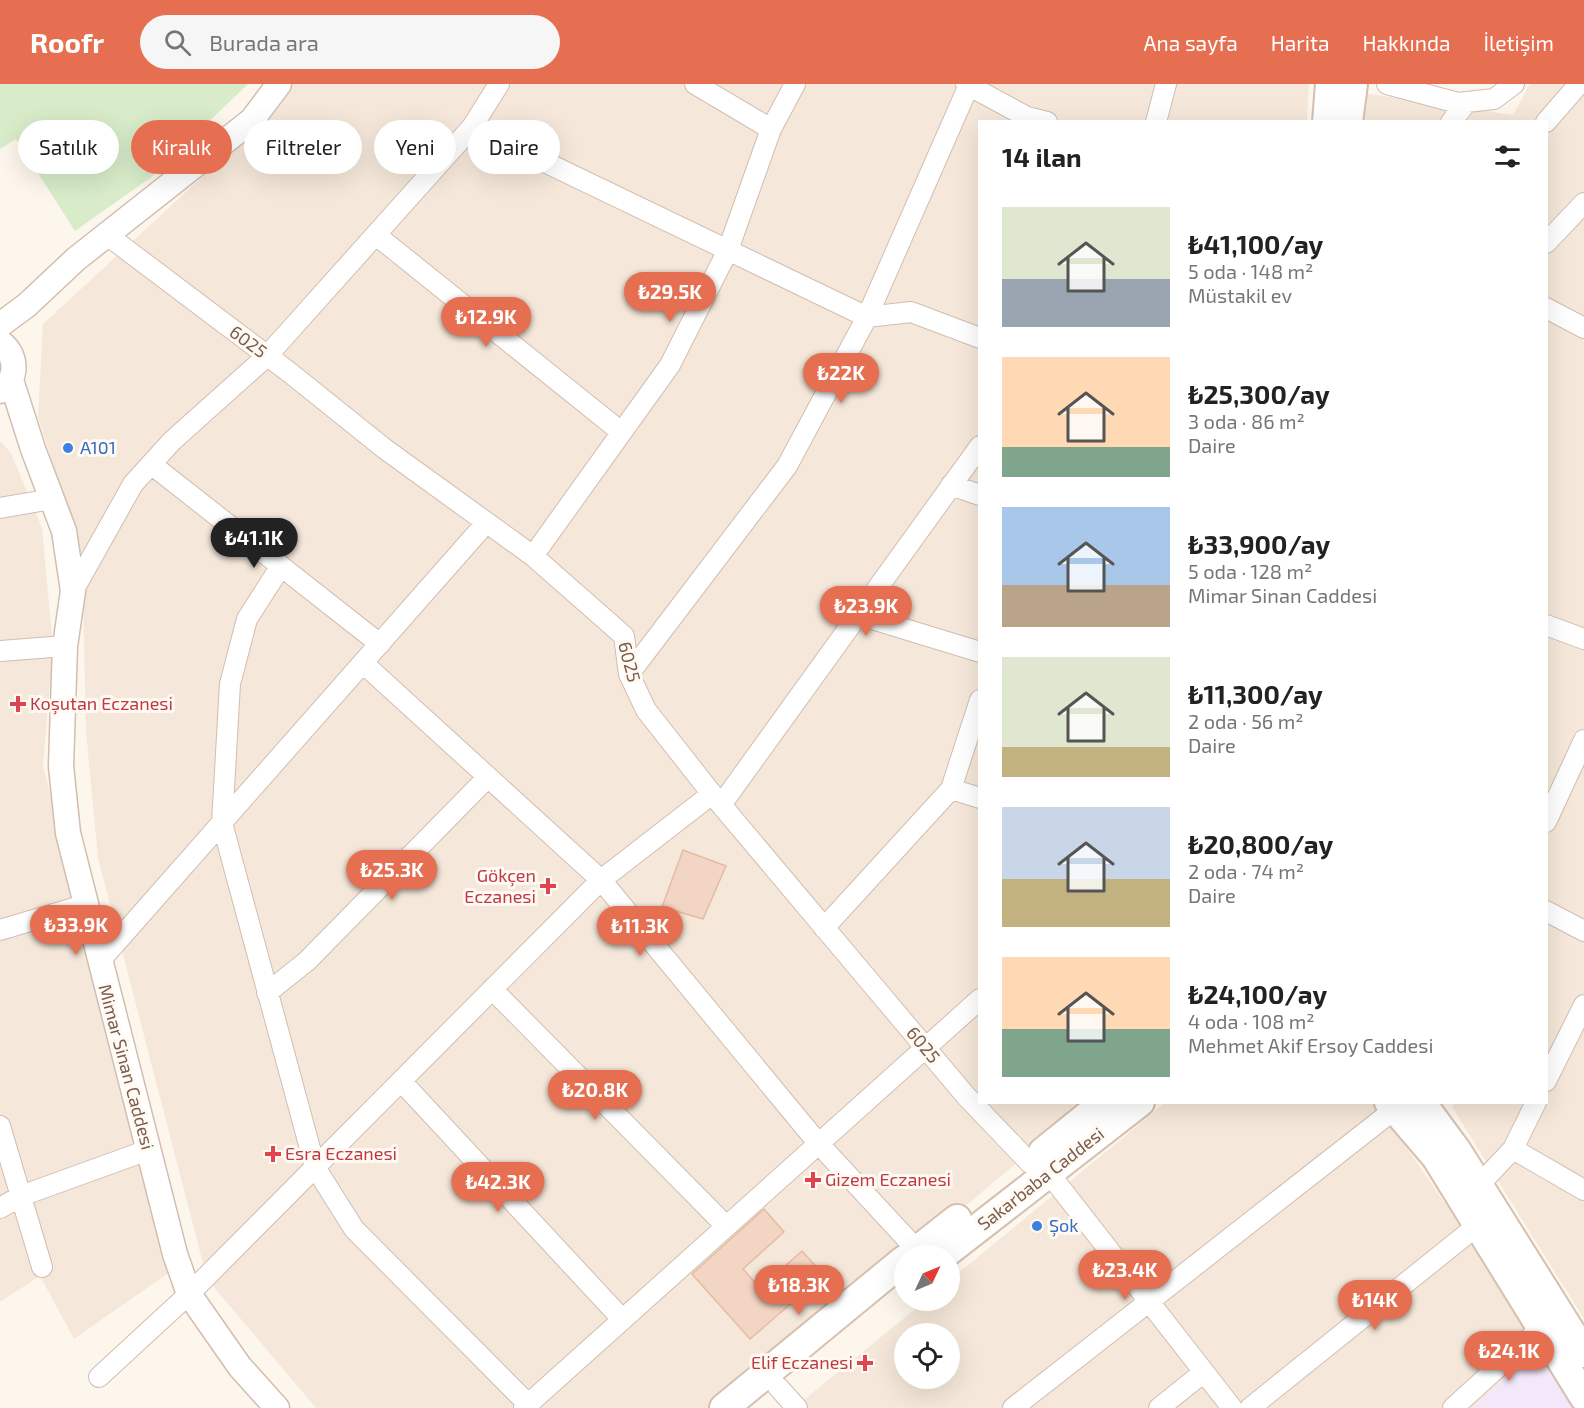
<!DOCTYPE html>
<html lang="tr">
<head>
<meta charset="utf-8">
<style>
	:root { --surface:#fff; --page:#f6f6f6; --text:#222; --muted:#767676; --accent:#e76f51 }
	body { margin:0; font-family:"Exo 2",sans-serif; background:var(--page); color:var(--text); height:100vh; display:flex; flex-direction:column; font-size:22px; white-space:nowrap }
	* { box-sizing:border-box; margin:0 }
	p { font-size:20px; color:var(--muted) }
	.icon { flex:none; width:33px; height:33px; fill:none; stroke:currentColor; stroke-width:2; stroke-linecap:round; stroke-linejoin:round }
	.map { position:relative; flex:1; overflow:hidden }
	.sheet { position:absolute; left:978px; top:36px; width:570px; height:984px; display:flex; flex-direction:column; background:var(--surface); border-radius:0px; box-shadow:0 6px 24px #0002 }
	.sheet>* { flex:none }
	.banner { position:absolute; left:18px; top:36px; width:570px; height:54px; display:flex; gap:12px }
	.needle { width:39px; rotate:46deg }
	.controls { position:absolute; left:894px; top:1161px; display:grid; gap:12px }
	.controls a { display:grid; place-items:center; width:66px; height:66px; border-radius:50%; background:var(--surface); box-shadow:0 6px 24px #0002; font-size:30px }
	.price { position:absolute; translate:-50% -51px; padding:0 14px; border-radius:21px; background:var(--accent); color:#fff; font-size:20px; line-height:39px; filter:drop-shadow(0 2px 3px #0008) }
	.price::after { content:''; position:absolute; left:50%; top:36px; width:18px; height:14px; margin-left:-9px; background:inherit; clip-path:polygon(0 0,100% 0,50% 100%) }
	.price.active { background:#222; color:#fff }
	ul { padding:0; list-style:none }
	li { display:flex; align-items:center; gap:18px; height:150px; padding:0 24px }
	li span { display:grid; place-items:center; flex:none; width:168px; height:120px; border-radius:0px; color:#555 }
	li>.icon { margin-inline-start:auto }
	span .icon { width:72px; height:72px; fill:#fffc; stroke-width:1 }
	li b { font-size:26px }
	h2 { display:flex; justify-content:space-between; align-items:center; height:72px; padding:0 24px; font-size:26px }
	.chip { padding:0 21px; border-radius:27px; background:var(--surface); box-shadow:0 6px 24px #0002; font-size:21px; line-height:54px }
	.chip.active { background:var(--accent); color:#fff }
	header { display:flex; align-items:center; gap:36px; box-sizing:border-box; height:84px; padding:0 30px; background:var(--accent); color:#fff }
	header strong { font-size:28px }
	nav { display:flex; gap:33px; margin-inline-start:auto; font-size:21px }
	.search { width:420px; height:54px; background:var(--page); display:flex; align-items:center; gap:15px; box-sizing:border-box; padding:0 21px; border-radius:33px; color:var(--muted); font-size:22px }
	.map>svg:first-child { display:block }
</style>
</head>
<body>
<header>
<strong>Roofr</strong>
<div class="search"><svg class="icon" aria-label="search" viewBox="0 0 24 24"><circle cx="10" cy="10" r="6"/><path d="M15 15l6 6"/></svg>Burada ara</div>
<nav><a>Ana sayfa</a><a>Harita</a><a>Hakkında</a><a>İletişim</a></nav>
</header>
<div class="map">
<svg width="1584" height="1324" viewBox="0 0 1584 1324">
	<rect width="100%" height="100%" fill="#fdf6ec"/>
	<!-- residential -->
	<path fill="#f5e8da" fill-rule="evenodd" d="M 290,0 L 1309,0 L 1307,37 L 980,38 L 980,1018 L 1089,1019 L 722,1324 L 316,1324 L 207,1195 L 98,774 L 86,647 L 82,471 L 38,333 L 43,240 L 278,23 Z
		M 1530,0 L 1584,0 L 1584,1235 L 1452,1023 L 1455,1018 L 1546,1018 L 1546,38 L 1362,38 L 1364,9 L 1513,31 Z
		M 0,357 L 11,369 L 42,444 L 53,563 L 43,682 L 177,1183 L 74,1255 L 40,1192 L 0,1218 Z
		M 1165,1019 L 1376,1019 L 1541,1259 L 1473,1324 L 794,1324 L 925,1217 L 950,1216 L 950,1196 ZM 904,1250 L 950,1250 L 950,1294 L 904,1294 Z"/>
	<!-- education -->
	<path fill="#f3e8fa" d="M 1541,1259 L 1580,1324 L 1473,1324 Z"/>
	<!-- green -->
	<path fill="#d8ecc9" d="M 0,0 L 248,0 L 150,94 L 75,147 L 16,55 L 0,65 Z"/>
	<!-- building -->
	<path fill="#f3d5c3" stroke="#e6bba3" stroke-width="1.5" d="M 683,766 L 726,782 L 703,835 L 662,823 Z
		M 764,1125 L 784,1148 L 743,1185 L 760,1204 L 802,1167 L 824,1191 L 750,1255 L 692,1190 Z"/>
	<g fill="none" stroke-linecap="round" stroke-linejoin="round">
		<!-- minor casing -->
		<g stroke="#d1beb0" stroke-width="22">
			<path id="minor" d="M 695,0 L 771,45
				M 966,0 L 1027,33 L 1047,38
				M 1387,0 L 1458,19 L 1494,15 L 1514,0
				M 1156,38 L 1166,0
				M 1451,38 L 1467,18
				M 1546,38 L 1579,0
				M 472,43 L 867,233 L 911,228 L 980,254
				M 107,151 L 289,288 L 385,365 L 533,472 L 624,552 L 629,590 L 646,626 L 712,710 L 876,905 L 966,1012 L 1030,1079
				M 376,151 L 620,347
				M 1546,159 L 1584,119
				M 1546,224 L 1584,244
				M 151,380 L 380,560
				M 951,401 L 980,411
				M 0,424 L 52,415
				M 533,472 L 670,281 L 728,166 L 771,45 L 795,0
				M 281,482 L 247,535 L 230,600 L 222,739 L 315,1083 L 354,1145 L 528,1320
				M 73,507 L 133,400 L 172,357 L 267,272 L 472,43 L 499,0
				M 859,531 L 980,568
				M 1546,541 L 1584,555
				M 0,567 L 65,562
				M 363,579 L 601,796 L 818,1059 L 917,1166
				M 629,590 L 787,382 L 867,233 L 969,1
				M 951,705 L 980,714
				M 721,721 L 980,362
				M 1546,738 L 1584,656
				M 1546,827 L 1584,847
				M 824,844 L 951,705 L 980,616
				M 0,846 L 84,821
				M 99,878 L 486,439
				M 492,905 L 725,1141
				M 267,909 L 307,877 L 488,693
				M 401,997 L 622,1235
				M 1546,997 L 1584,921
				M 0,1042 L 42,1183
				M 1513,1065 L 1584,1106
				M 1048,1088 L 1232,1324
				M 1478,1102 L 1513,1065 L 1536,1018
				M 0,1124 L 21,1112 L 148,1066
				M 99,1293 L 189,1210 L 601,796 L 712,710
				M 778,1303 L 797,1324
				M 524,1324 L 980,915
				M 1013,1324 L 1395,1025
				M 1159,1324 L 1204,1288
				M 1250,1324 L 1478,1141
				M 1453,1324 L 1541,1244"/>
		</g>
		<!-- tertiary casing -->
		<g stroke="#d1beb0" stroke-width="27">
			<path id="tertiary" d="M 0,241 L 27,221 L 76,175 L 252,36 L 279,0
				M 0,258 C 17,271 19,294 0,307
				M 11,296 L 33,365 L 64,447 L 73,507 L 65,562 L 61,682 L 68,749 L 175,1170 L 189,1210 L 240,1283 L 277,1324"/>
		</g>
		<!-- secondary casing -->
		<g stroke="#d6c0b0" stroke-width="32">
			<path id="secondary" d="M 1327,38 L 1330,0
				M 1348,38 L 1353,0
				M 1389,1018 L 1436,1073 L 1584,1313
				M 1421,1018 L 1457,1067 L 1584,1269
				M 1043,1068 L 1105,1018
				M 910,1172 L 957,1135
				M 942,1172 L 1140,1018
				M 724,1324 L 904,1176"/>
		</g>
		<!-- minor -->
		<use href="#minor" stroke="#fff" stroke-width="20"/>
		<!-- tertiary -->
		<use href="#tertiary" stroke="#fff" stroke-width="24"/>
		<!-- secondary -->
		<use href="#secondary" stroke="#fff" stroke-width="28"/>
	</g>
	<!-- markers -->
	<g fill="#3f7fe0" stroke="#fffaf3" stroke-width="2">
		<circle cx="68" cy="364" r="6"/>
		<circle cx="1037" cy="1142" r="6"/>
	</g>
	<g fill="#e0444e" stroke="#fffaf3" stroke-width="2">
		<path d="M15 611h6v6h6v6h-6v6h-6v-6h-6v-6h6z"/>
		<path d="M545 793h6v6h6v6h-6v6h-6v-6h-6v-6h6z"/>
		<path d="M270 1061h6v6h6v6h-6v6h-6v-6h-6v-6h6z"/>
		<path d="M810 1087h6v6h6v6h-6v6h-6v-6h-6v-6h6z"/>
		<path d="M862 1270h6v6h6v6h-6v6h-6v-6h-6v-6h6z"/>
	</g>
	<g text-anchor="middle" stroke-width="6" stroke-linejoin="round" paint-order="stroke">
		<!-- street labels -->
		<g font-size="18" fill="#7a5c4d" stroke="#fffaf3">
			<text transform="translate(248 258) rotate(36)" y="6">6025</text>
			<text transform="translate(629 578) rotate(75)" y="6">6025</text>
			<text transform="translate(923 961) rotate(50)" y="6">6025</text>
			<text transform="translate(126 983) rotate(75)" y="6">Mimar Sinan Caddesi</text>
			<text transform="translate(1041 1095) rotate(-38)" y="6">Sakarbaba Caddesi</text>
		</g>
		<!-- shop labels -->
		<g font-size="18" fill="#366cbe" stroke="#fffaf3" text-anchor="start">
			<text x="80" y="370">A101</text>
			<text x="1049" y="1148">Şok</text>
		</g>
		<!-- health labels -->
		<g font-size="18" fill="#be3a42" stroke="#fffaf3" text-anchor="start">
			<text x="30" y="626">Koşutan Eczanesi</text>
			<text x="536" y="798" text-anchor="end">Gökçen<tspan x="536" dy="21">Eczanesi</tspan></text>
			<text x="285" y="1076">Esra Eczanesi</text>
			<text x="825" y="1102">Gizem Eczanesi</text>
			<text x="853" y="1285" text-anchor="end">Elif Eczanesi</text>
		</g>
	</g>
</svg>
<div class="controls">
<a><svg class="needle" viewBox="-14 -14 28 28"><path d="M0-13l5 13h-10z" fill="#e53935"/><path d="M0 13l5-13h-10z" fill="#767676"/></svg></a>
<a><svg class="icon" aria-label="locate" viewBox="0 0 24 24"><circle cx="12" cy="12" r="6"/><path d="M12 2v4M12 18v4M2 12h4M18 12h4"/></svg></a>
</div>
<b class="price" style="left:670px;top:239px">₺29.5K</b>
<b class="price" style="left:486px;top:264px">₺12.9K</b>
<b class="price" style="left:841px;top:320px">₺22K</b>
<b class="price active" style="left:254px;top:485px">₺41.1K</b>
<b class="price" style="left:866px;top:553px">₺23.9K</b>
<b class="price" style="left:392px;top:817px">₺25.3K</b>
<b class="price" style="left:76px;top:872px">₺33.9K</b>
<b class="price" style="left:640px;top:873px">₺11.3K</b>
<b class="price" style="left:595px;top:1037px">₺20.8K</b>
<b class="price" style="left:498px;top:1129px">₺42.3K</b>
<b class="price" style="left:1125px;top:1217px">₺23.4K</b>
<b class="price" style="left:799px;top:1232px">₺18.3K</b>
<b class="price" style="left:1375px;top:1247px">₺14K</b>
<b class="price" style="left:1509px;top:1298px">₺24.1K</b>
<div class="banner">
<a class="chip">Satılık</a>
<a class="chip active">Kiralık</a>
<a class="chip">Filtreler</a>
<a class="chip">Yeni</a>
<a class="chip">Daire</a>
</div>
<section class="sheet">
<h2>14 ilan<svg class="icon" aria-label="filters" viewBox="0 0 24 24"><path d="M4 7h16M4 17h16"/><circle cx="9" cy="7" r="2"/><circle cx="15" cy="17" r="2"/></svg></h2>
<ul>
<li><span style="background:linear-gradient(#dfe7d0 60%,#9aa5b1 0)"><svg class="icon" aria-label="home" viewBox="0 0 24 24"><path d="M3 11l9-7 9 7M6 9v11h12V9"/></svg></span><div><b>₺41,100/ay</b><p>5 oda · 148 m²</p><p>Müstakil ev</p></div></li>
<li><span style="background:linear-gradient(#ffd9b3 75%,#7fa58c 0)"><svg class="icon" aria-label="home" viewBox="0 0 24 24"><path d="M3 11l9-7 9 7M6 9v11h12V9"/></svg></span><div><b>₺25,300/ay</b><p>3 oda · 86 m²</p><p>Daire</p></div></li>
<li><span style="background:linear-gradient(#a9c7e8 65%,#b9a48a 0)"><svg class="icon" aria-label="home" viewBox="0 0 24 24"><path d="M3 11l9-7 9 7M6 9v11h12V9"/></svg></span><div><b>₺33,900/ay</b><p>5 oda · 128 m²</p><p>Mimar Sinan Caddesi</p></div></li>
<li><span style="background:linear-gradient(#dfe7d0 75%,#c2b280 0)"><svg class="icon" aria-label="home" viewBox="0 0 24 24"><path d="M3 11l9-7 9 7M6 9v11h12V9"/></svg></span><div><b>₺11,300/ay</b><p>2 oda · 56 m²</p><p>Daire</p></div></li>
<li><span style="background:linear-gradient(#c9d6e8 60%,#c2b280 0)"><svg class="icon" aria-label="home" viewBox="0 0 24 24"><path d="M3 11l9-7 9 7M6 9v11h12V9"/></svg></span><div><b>₺20,800/ay</b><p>2 oda · 74 m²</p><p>Daire</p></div></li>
<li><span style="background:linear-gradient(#ffd9b3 60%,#7fa58c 0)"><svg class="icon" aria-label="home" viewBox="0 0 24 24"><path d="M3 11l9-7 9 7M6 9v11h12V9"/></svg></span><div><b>₺24,100/ay</b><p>4 oda · 108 m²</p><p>Mehmet Akif Ersoy Caddesi</p></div></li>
</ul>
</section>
</div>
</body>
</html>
